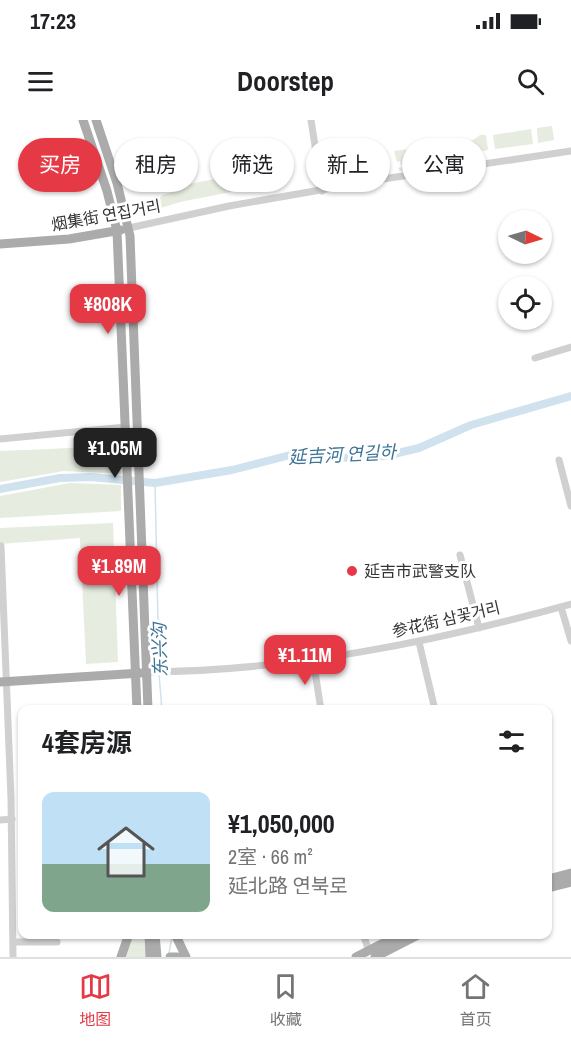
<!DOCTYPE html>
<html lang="zh">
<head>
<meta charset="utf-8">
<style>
	:root { --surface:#fff; --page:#f6f6f6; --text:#202124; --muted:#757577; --line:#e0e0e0; --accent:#e63946 }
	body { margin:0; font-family:"Archivo Narrow","Noto Sans SC","Noto Sans KR",sans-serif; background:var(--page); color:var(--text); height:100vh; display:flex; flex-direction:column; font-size:22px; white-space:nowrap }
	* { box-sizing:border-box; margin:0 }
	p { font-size:20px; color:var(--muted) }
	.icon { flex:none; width:33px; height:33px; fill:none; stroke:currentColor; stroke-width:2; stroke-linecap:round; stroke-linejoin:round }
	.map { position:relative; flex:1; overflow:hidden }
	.panel { position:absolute; left:18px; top:585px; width:534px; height:234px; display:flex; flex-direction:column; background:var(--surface); border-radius:12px; box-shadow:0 2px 4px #0004 }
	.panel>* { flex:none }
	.hud { position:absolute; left:18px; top:18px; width:536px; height:54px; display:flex; gap:12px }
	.needle { width:39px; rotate:95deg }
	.fabs { position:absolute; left:498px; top:90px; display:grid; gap:12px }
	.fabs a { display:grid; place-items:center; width:54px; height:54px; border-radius:50%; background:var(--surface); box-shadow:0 2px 4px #0004; font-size:30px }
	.price { position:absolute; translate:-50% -51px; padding:0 14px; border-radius:12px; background:var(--accent); color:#fff; font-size:20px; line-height:39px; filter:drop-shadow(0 2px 3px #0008) }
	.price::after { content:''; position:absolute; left:50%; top:36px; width:18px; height:14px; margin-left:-9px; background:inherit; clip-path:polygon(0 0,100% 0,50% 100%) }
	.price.on { background:#222; color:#fff }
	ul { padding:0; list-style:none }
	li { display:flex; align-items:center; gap:18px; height:150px; padding:0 24px }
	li+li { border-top:2px solid var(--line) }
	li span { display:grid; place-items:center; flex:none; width:168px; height:120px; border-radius:12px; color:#555 }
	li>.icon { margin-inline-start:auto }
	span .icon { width:72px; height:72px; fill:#fffc; stroke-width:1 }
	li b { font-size:26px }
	h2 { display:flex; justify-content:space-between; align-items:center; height:72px; padding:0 24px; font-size:26px }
	.pill { padding:0 21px; border-radius:27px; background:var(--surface); box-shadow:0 2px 4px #0004; font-size:21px; line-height:54px }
	.pill.on { background:var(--accent); color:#fff }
	.status { display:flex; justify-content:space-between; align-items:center; height:42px; padding:0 30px; background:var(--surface); direction:ltr }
	.status svg { height:16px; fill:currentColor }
	header { display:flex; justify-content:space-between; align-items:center; height:78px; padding:0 24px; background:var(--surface); font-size:27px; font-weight:700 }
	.menu { display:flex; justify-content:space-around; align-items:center; height:84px; border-top:2px solid var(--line); background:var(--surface); font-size:16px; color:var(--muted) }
	.menu a { display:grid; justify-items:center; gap:3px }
	.menu .on { color:var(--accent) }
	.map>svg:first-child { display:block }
</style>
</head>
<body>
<div class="status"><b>17:23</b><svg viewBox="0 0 49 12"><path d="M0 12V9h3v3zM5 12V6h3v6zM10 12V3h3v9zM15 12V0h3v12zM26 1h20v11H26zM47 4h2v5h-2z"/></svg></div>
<header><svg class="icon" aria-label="menu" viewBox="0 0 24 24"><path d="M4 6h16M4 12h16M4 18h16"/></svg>Doorstep<svg class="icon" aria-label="search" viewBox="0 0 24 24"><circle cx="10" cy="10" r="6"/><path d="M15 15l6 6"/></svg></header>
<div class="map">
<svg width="571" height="837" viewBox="0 0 571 837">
	<rect width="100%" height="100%" fill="#fff"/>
	<!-- green -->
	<path fill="#e6ecdf" d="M 552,6 L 554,20 L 538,23 L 537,8 Z
		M 531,9 L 533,24 L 495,29 L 493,15 Z
		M 480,15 L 486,15 L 488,30 L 401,45 L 400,41 L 397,42 L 394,31 L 473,20 Z
		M 379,33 L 378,48 L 324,56 L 322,41 Z
		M 481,35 L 482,38 L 400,51 L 398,48 Z
		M 275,48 L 277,63 L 247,69 L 249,53 Z
		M 239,54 L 236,71 L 180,82 L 151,91 L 162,75 L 175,71 L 175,67 Z
		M 119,326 L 121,354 L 64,351 L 0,362 L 0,331 Z
		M 70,363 L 121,365 L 121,391 L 0,398 L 0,376 Z
		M 113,403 L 118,542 L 86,544 L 80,418 L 0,424 L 0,408 Z
		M 133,815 L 146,815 L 147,837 L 124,837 Z"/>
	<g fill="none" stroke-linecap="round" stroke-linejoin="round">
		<!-- stream -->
		<path stroke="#cfe2ee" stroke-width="1.5" d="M 155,363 L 159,550
			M 159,554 L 162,590
			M 169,833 L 172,817"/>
		<!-- river -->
		<path stroke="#cfe2ee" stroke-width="8" d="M 0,369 L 60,358 L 91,357 L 155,363 L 232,350 L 298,333 L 349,338 L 385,336 L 419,328 L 471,305 L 571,276"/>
		<!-- minor -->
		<path stroke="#d0d0d0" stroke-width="7" d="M 311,0 L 322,71
			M 129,108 L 229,86 L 383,59 L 571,31
			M 535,238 L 571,227
			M 0,319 L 126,307
			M 559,340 L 571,386
			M 1,426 L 11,678 L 13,837
			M 460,435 L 479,508
			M 561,487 L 571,521
			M 419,522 L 435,590
			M 313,539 L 321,590
			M 147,552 C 291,551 433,522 571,484
			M 0,700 L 12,699
			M 363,814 L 369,831
			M 13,822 L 57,822"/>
		<!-- major -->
		<path stroke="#ababab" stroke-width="9" d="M 83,0 L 107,71 L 117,111 L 137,590
			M 96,0 L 117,63 L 130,116 L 148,590
			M 0,124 L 69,119 L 121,110
			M 0,562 L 141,553
			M 548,759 L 571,753
			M 548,768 L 571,762
			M 149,814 L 150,837
			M 155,814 L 157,837
			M 175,814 L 186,837
			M 121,837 L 129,814
			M 170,837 L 177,837
			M 356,837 L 401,814
			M 375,837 L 420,814"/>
	</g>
	<!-- markers -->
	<circle fill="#e63946" stroke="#fff" stroke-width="2" cx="352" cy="451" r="6"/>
	<g text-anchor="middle" stroke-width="6" stroke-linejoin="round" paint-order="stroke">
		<!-- street labels -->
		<g font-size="16" fill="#333" stroke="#fff">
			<text transform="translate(106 95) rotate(-10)" y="6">烟集街 연집거리</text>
			<text transform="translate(446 499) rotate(-13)" y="6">参花街 삼꽃거리</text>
		</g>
		<!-- poi labels -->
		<g font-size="16" fill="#333" stroke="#fff" text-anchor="start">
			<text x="364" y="457">延吉市武警支队</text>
		</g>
		<!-- water labels -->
		<g font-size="18" font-style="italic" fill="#3f7597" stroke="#fff">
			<text transform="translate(342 335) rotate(-3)" y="6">延吉河 연길하</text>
			<text transform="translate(160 530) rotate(-92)" y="6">东兴沟</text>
		</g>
	</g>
</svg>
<div class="fabs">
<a><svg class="needle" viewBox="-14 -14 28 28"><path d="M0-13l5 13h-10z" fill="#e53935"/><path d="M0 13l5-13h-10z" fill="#757577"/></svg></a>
<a><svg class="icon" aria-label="locate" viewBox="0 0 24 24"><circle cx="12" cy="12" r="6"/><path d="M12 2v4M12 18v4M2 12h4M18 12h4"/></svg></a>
</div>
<b class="price" style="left:108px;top:215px">¥808K</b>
<b class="price on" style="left:115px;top:359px">¥1.05M</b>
<b class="price" style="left:119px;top:477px">¥1.89M</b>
<b class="price" style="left:305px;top:566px">¥1.11M</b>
<div class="hud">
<a class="pill on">买房</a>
<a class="pill">租房</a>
<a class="pill">筛选</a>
<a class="pill">新上</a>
<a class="pill">公寓</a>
</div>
<section class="panel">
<h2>4套房源<svg class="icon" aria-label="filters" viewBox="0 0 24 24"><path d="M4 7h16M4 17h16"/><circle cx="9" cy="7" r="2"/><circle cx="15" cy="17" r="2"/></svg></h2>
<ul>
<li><span style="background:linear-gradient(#bfe0f5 60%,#7fa58c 0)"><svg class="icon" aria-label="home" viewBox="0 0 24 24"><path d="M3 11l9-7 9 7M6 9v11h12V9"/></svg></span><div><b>¥1,050,000</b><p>2室 · 66 m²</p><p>延北路 연북로</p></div></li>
</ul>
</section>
</div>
<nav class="menu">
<a class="on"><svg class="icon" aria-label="map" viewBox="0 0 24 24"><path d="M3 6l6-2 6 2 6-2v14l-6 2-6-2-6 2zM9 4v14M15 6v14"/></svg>地图</a>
<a><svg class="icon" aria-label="saved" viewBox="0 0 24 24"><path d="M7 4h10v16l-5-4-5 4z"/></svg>收藏</a>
<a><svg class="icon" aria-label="home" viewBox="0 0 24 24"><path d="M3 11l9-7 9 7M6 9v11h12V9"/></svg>首页</a>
</nav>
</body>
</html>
